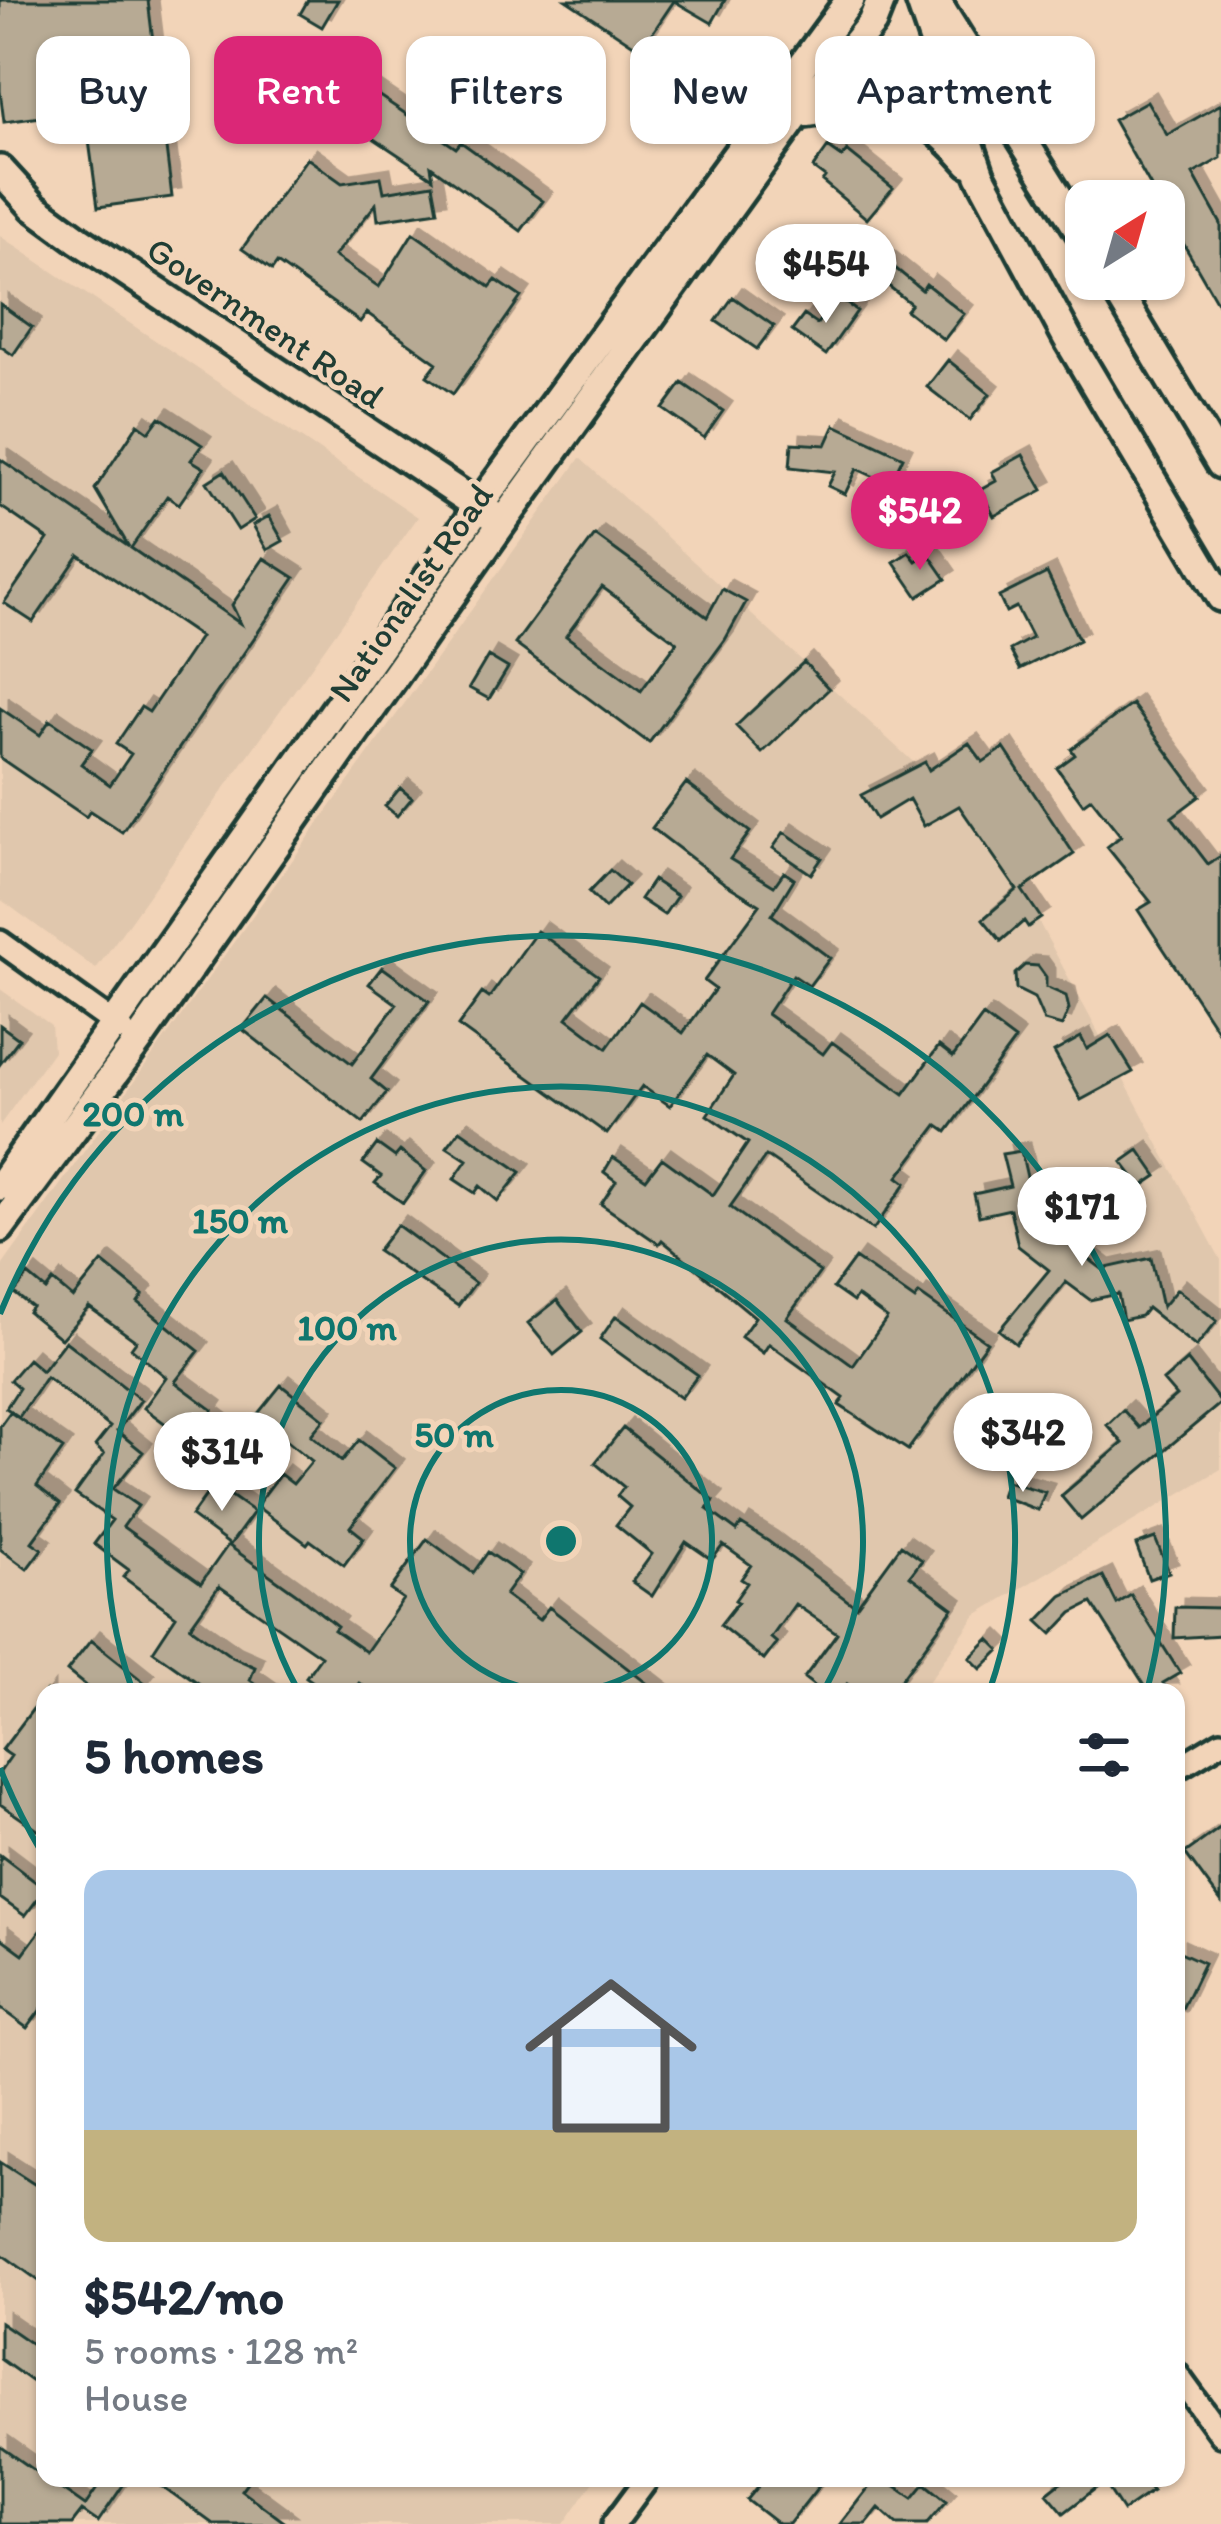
<!DOCTYPE html>
<html lang="en">
<head>
<meta charset="utf-8">
<style>
	:root { --surface:#fff; --page:#f6f6f7; --text:#1f2937; --muted:#747a83; --line:#e0e1e3; --accent:#db2777 }
	body { margin:0; font-family:Itim,sans-serif; background:var(--page); color:var(--text); height:100vh; display:flex; flex-direction:column; font-size:45px; white-space:nowrap }
	* { box-sizing:border-box; margin:0 }
	p { font-size:39px; color:var(--muted) }
	.icon { flex:none; width:66px; height:66px; fill:none; stroke:currentColor; stroke-width:2; stroke-linecap:round; stroke-linejoin:round }
	.map { position:relative; flex:1; overflow:hidden }
	.side { position:absolute; left:36px; top:1683px; width:1149px; height:804px; display:flex; flex-direction:column; background:var(--surface); border-radius:24px; box-shadow:0 3px 9px #0004 }
	.side>* { flex:none }
	.guide { position:absolute; left:36px; top:36px; width:1149px; height:108px; display:flex; gap:24px }
	.needle { width:78px; rotate:37deg }
	.tools { position:absolute; left:1065px; top:180px; display:grid; gap:24px }
	.tools a { display:grid; place-items:center; width:120px; height:120px; border-radius:24px; background:var(--surface); box-shadow:0 3px 9px #0004; font-size:60px }
	.price { position:absolute; translate:-50% -102px; padding:0 27px; border-radius:42px; background:#fff; color:#222; font-size:39px; line-height:78px; filter:drop-shadow(0 3px 6px #0008) }
	.price::after { content:''; position:absolute; left:50%; top:72px; width:36px; height:27px; margin-left:-18px; background:inherit; clip-path:polygon(0 0,100% 0,50% 100%) }
	.price.current { background:var(--accent); color:#fff }
	ul { padding:0; list-style:none }
	li { display:grid; align-content:center; gap:24px; height:636px; padding:0 48px }
	li+li { border-top:3px solid var(--line) }
	li span { display:grid; place-items:center; height:372px; border-radius:24px; color:#555 }
	li>.icon { margin-inline-start:auto }
	span .icon { width:216px; height:216px; fill:#fffc; stroke-width:1 }
	li b { font-size:51px }
	h2 { display:flex; justify-content:space-between; align-items:center; height:144px; padding:0 48px; font-size:51px }
	.tag { padding:0 42px; border-radius:24px; background:var(--surface); box-shadow:0 3px 9px #0004; font-size:42px; line-height:108px }
	.tag.current { background:var(--accent); color:#fff }
	.map>svg:first-child { display:block }
</style>
</head>
<body>
<div class="map">
<svg width="1221" height="2524" viewBox="0 0 1221 2524">
	<defs>
		<filter id="shadow"><feDropShadow dx="9" dy="-9" stdDeviation="0" flood-color="#0004"/></filter>
	</defs>
	<rect width="100%" height="100%" fill="#f2d4b8"/>
	<filter id="ink" filterUnits="userSpaceOnUse"><feTurbulence type="fractalNoise" baseFrequency=".00833" numOctaves="2"/><feDisplacementMap in="SourceGraphic" scale="24" xChannelSelector="R" yChannelSelector="G"/><feConvolveMatrix kernelMatrix="1 2 1 2 8 2 1 2 1" color-interpolation-filters="sRGB"/></filter>
	<g filter="url(#ink)">
		<!-- built -->
		<path fill="#e0c7ad" d="M 0,236 L 418,517 L 96,969 L 0,899 Z
			M 580,458 L 990,832 L 1221,1260 L 1221,1469 L 976,1615 L 921,1692 L 45,1692 L 45,2478 L 596,2478 L 564,2524 L 0,2524 L 0,1269 Z
			M 0,989 L 51,1025 L 53,1051 L 0,1125 Z"/>
		<!-- building -->
		<path fill="#b7aa94" stroke="#1f3d34" stroke-width="3" fill-rule="evenodd" filter="url(#shadow)" d="M 0,0 L 148,0 L 172,197 L 98,207 L 85,111 L 4,122 L 0,91 Z
			M 308,0 L 338,0 L 322,27 L 300,14 Z
			M 566,0 L 725,0 L 712,23 L 674,1 L 641,50 Z
			M 366,87 L 456,148 L 461,142 L 543,201 L 521,231 L 431,166 L 433,178 L 345,119 Z
			M 1147,101 L 1167,135 L 1221,104 L 1221,158 L 1193,174 L 1221,224 L 1221,309 L 1164,210 L 1164,201 L 1159,201 L 1113,120 Z
			M 828,147 L 842,157 L 847,151 L 893,188 L 867,219 L 822,181 L 825,177 L 813,168 Z
			M 307,158 L 342,183 L 381,177 L 384,192 L 433,184 L 438,211 L 378,220 L 376,204 L 334,256 L 379,287 L 413,233 L 490,287 L 496,280 L 521,297 L 453,394 L 427,376 L 437,363 L 367,313 L 360,322 L 277,263 L 272,270 L 242,249 Z
			M 863,242 L 922,290 L 926,284 L 964,314 L 944,340 L 906,310 L 911,304 L 851,256 Z
			M 836,296 L 857,311 L 826,355 L 792,331 L 804,315 L 817,324 Z
			M 733,297 L 774,326 L 757,349 L 716,321 Z
			M 0,304 L 32,327 L 13,355 L 0,346 Z
			M 948,360 L 990,394 L 970,420 L 927,387 Z
			M 682,383 L 723,411 L 704,438 L 663,409 Z
			M 160,417 L 202,445 L 191,460 L 204,468 L 179,504 L 167,496 L 131,548 L 241,624 L 232,605 L 264,558 L 295,578 L 122,832 L 90,811 L 86,817 L 0,758 L 0,708 L 40,735 L 50,720 L 92,749 L 81,764 L 110,785 L 131,754 L 116,744 L 141,707 L 149,712 L 200,637 L 79,555 L 33,622 L 4,603 L 48,539 L 0,506 L 0,459 L 129,547 L 95,489 L 138,424 L 149,432 Z
			M 835,425 L 903,457 L 890,484 L 857,469 L 845,494 L 828,486 L 835,472 L 790,467 L 792,443 L 826,445 Z
			M 1023,455 L 1043,490 L 994,516 L 980,490 L 996,481 L 992,472 Z
			M 224,471 L 255,519 L 238,530 L 207,482 Z
			M 269,516 L 283,541 L 267,550 L 253,525 Z
			M 595,535 L 707,617 L 722,589 L 746,602 L 725,640 L 649,743 L 515,644 ZM 602,587 L 677,642 L 641,691 L 566,636 Z
			M 909,552 L 916,561 L 928,553 L 946,579 L 918,597 L 894,562 Z
			M 1047,573 L 1079,640 L 1020,669 L 1010,650 L 1032,638 L 1016,607 L 1006,612 L 999,597 Z
			M 488,656 L 508,668 L 489,699 L 469,688 Z
			M 804,662 L 829,689 L 762,753 L 736,726 Z
			M 1132,704 L 1200,796 L 1172,817 L 1208,864 L 1221,856 L 1221,1036 L 1138,910 L 1151,902 L 1107,847 L 1121,836 L 1091,798 L 1083,804 L 1057,768 L 1075,755 L 1071,749 Z
			M 969,743 L 983,762 L 1004,748 L 1074,854 L 1022,890 L 1041,918 L 1028,927 L 1024,921 L 1001,941 L 983,919 L 1017,890 L 959,806 L 924,826 L 909,799 L 876,819 L 861,795 L 925,762 L 929,770 Z
			M 686,783 L 750,832 L 730,859 L 774,886 L 784,872 L 794,879 L 772,915 L 830,958 L 809,986 L 793,975 L 767,1014 L 823,1054 L 832,1042 L 904,1094 L 939,1046 L 953,1057 L 983,1016 L 1015,1040 L 947,1132 L 937,1125 L 898,1177 L 906,1183 L 873,1230 L 766,1156 L 730,1207 L 820,1272 L 787,1318 L 853,1366 L 887,1318 L 857,1296 L 853,1302 L 833,1288 L 855,1258 L 915,1300 L 919,1294 L 987,1342 L 908,1450 L 839,1405 L 844,1398 L 769,1344 L 763,1353 L 741,1337 L 755,1317 L 662,1240 L 659,1244 L 601,1204 L 616,1181 L 604,1172 L 613,1157 L 646,1179 L 662,1158 L 713,1195 L 748,1143 L 707,1115 L 734,1075 L 707,1055 L 670,1106 L 642,1086 L 607,1134 L 458,1026 L 482,993 L 489,998 L 537,931 L 599,976 L 567,1018 L 607,1048 L 640,1002 L 683,1033 L 715,989 L 704,981 L 760,905 L 724,883 L 652,828 Z
			M 400,788 L 412,798 L 397,816 L 385,806 Z
			M 784,832 L 822,858 L 811,874 L 773,848 Z
			M 610,870 L 627,885 L 605,908 L 589,892 Z
			M 653,880 L 677,896 L 664,915 L 640,899 Z
			M 1025,965 L 1038,966 L 1046,977 L 1046,987 L 1066,996 L 1069,1009 L 1062,1026 L 1044,1021 L 1034,998 L 1016,989 L 1015,974 Z
			M 382,967 L 429,1001 L 371,1079 L 387,1092 L 363,1123 L 242,1029 L 267,998 L 352,1064 L 397,1004 L 369,984 Z
			M 0,1025 L 19,1039 L 0,1064 Z
			M 1110,1035 L 1133,1072 L 1081,1100 L 1054,1052 L 1081,1037 L 1087,1049 Z
			M 460,1130 L 521,1172 L 498,1201 L 480,1186 L 475,1193 L 454,1179 L 467,1160 L 447,1147 Z
			M 377,1144 L 395,1157 L 400,1151 L 426,1171 L 403,1203 L 375,1183 L 381,1176 L 363,1163 Z
			M 1139,1150 L 1157,1176 L 1141,1187 L 1122,1162 Z
			M 1021,1151 L 1039,1229 L 1056,1242 L 1065,1241 L 1102,1269 L 1151,1258 L 1162,1307 L 1177,1289 L 1217,1321 L 1196,1347 L 1147,1308 L 1141,1316 L 1123,1320 L 1118,1294 L 1090,1300 L 1066,1282 L 1016,1344 L 999,1330 L 1049,1270 L 1018,1246 L 1010,1209 L 979,1216 L 974,1194 L 1010,1186 L 1002,1154 Z
			M 397,1225 L 475,1283 L 458,1306 L 377,1251 Z
			M 102,1262 L 143,1295 L 138,1302 L 199,1351 L 175,1382 L 213,1410 L 209,1416 L 242,1441 L 226,1462 L 193,1437 L 190,1442 L 144,1408 L 166,1377 L 131,1348 L 136,1341 L 89,1307 L 61,1339 L 28,1312 L 32,1307 L 14,1293 L 28,1275 L 46,1290 L 53,1281 L 73,1298 Z
			M 557,1300 L 582,1332 L 554,1355 L 528,1323 Z
			M 616,1316 L 698,1375 L 681,1398 L 600,1339 Z
			M 65,1341 L 141,1400 L 117,1431 L 143,1452 L 113,1489 L 138,1506 L 123,1527 L 201,1583 L 228,1545 L 298,1595 L 337,1626 L 334,1630 L 366,1652 L 403,1599 L 390,1590 L 427,1539 L 473,1573 L 488,1552 L 520,1574 L 505,1595 L 539,1620 L 549,1607 L 658,1692 L 372,1692 L 359,1683 L 353,1692 L 314,1692 L 319,1686 L 306,1677 L 321,1656 L 219,1586 L 190,1627 L 232,1657 L 255,1667 L 250,1680 L 267,1692 L 211,1692 L 153,1651 L 176,1616 L 123,1577 L 129,1570 L 94,1544 L 112,1520 L 75,1494 L 104,1454 L 95,1446 L 110,1427 L 46,1377 L 19,1417 L 6,1408 L 19,1388 L 10,1380 L 28,1359 L 42,1371 Z
			M 1187,1360 L 1221,1403 L 1081,1520 L 1061,1496 L 1123,1443 L 1107,1425 L 1123,1410 L 1139,1428 L 1176,1396 L 1163,1381 Z
			M 281,1385 L 324,1419 L 311,1435 L 342,1461 L 359,1440 L 395,1468 L 350,1527 L 364,1538 L 344,1565 L 310,1540 L 307,1544 L 256,1506 L 280,1474 L 293,1484 L 312,1461 L 256,1416 Z
			M 10,1412 L 63,1449 L 37,1486 L 60,1504 L 32,1542 L 42,1549 L 27,1569 L 0,1549 L 0,1426 Z
			M 623,1428 L 714,1501 L 707,1509 L 737,1531 L 741,1524 L 768,1541 L 856,1607 L 901,1545 L 922,1560 L 910,1576 L 953,1608 L 892,1692 L 858,1692 L 847,1684 L 842,1692 L 822,1692 L 804,1678 L 837,1633 L 795,1604 L 771,1638 L 777,1643 L 764,1660 L 720,1625 L 738,1602 L 735,1600 L 747,1583 L 741,1579 L 751,1565 L 723,1545 L 712,1560 L 686,1542 L 652,1596 L 632,1582 L 652,1554 L 616,1525 L 630,1507 L 617,1496 L 624,1487 L 595,1463 Z
			M 1006,1481 L 1045,1492 L 1038,1510 L 1001,1496 Z
			M 214,1484 L 254,1512 L 230,1545 L 191,1516 Z
			M 1155,1538 L 1169,1572 L 1149,1579 L 1136,1545 Z
			M 1103,1576 L 1117,1604 L 1131,1595 L 1180,1673 L 1163,1683 L 1169,1692 L 1149,1692 L 1092,1603 L 1072,1613 L 1052,1634 L 1038,1621 L 1062,1596 Z
			M 1175,1607 L 1221,1608 L 1221,1635 L 1174,1638 Z
			M 989,1639 L 1000,1650 L 981,1669 L 970,1658 Z
			M 91,1640 L 145,1683 L 138,1692 L 93,1692 L 67,1671 Z
			M 45,1693 L 45,1835 L 0,1804 L 0,1772 L 11,1756 L 2,1750 Z
			M 1221,1827 L 1221,1902 L 1185,1853 Z
			M 0,1855 L 45,1889 L 25,1916 L 0,1898 Z
			M 45,1924 L 45,2004 L 27,2028 L 0,2008 L 0,1937 L 23,1954 Z
			M 1176,1950 L 1204,1963 L 1176,2021 Z
			M 0,2162 L 45,2191 L 45,2285 L 0,2253 Z
			M 0,2322 L 45,2353 L 45,2391 L 0,2359 Z
			M 0,2446 L 85,2506 L 104,2478 L 128,2478 L 98,2522 L 82,2511 L 72,2524 L 0,2524 Z
			M 150,2478 L 250,2478 L 241,2490 L 287,2524 L 213,2524 Z
			M 765,2478 L 825,2478 L 789,2524 L 778,2524 L 747,2500 Z
			M 876,2478 L 884,2478 L 913,2498 L 925,2483 L 947,2501 L 927,2524 L 897,2524 L 879,2508 L 866,2524 L 840,2524 Z
			M 1066,2478 L 1143,2478 L 1152,2491 L 1123,2511 L 1104,2482 L 1064,2513 L 1047,2493 Z"/>
		<g fill="none" stroke-linecap="round" stroke-linejoin="round">
			<!-- minor casing -->
			<g stroke="#1f3d34" stroke-width="30">
				<path id="minor" d="M 0,942 L 123,1030
					M 1176,1769 L 1221,1742
					M 1176,2373 L 1221,2435
					M 614,2524 L 648,2478"/>
			</g>
			<!-- major casing -->
			<g stroke="#1f3d34" stroke-width="36">
				<path id="major" d="M 920,0 L 980,175 L 1067,337 L 1221,597
					M 935,0 L 1086,241
					M 797,114 C 881,103 909,94 970,163
					M 0,170 L 34,207 L 79,240 L 492,515
					M 1110,279 L 1221,464
					M 0,1186 L 479,506 L 850,0
					M 0,1228 L 139,1040 L 502,523 L 797,114 L 872,23 L 881,0"/>
			</g>
			<!-- minor -->
			<use href="#minor" stroke="#f2d4b8" stroke-width="21"/>
			<!-- major -->
			<use href="#major" stroke="#f2d4b8" stroke-width="27"/>
		</g>
	</g>
	<!-- distance rings -->
	<g fill="none" stroke="#0f766e" stroke-width="6">
		<path d="M560 1692A151 151 0 1 1 562 1692"/>
		<path d="M298 1690A302 302 0 1 1 824 1690"/>
		<path d="M132 1689A454 454 0 1 1 990 1689"/>
		<path d="M42 1853A605 605 0 0 1 0 1768M0 1314A605 605 0 0 1 1148 1687"/>
	</g>
	<g text-anchor="middle" stroke-width="10" stroke-linejoin="round" paint-order="stroke">
		<!-- street labels -->
		<g font-size="36" fill="#1f3d34" stroke="#f2d4b8">
			<text transform="translate(266 322) rotate(34)" y="13">Government Road</text>
			<text transform="translate(410 592) rotate(-55)" y="13">Nationalist Road</text>
		</g>
	</g>
	<circle cx="561" cy="1541" r="18" fill="#0f766e" stroke="#f2d4b8" stroke-width="6"/>
	<g font-size="36" text-anchor="middle" font-weight="bold" fill="#0f766e" stroke="#f2d4b8" stroke-width="10" stroke-linejoin="round" paint-order="stroke">
		<text x="133" y="1126">200 m</text>
		<text x="240" y="1233">150 m</text>
		<text x="347" y="1340">100 m</text>
		<text x="454" y="1447">50 m</text>
	</g>
</svg>
<div class="tools">
<a><svg class="needle" viewBox="-14 -14 28 28"><path d="M0-13l5 13h-10z" fill="#e53935"/><path d="M0 13l5-13h-10z" fill="#747a83"/></svg></a>
</div>
<b class="price" style="left:826px;top:326px">$454</b>
<b class="price current" style="left:920px;top:573px">$542</b>
<b class="price" style="left:1082px;top:1269px">$171</b>
<b class="price" style="left:1023px;top:1495px">$342</b>
<b class="price" style="left:222px;top:1514px">$314</b>
<div class="guide">
<a class="tag">Buy</a>
<a class="tag current">Rent</a>
<a class="tag">Filters</a>
<a class="tag">New</a>
<a class="tag">Apartment</a>
</div>
<section class="side">
<h2>5 homes<svg class="icon" aria-label="filters" viewBox="0 0 24 24"><path d="M4 7h16M4 17h16"/><circle cx="9" cy="7" r="2"/><circle cx="15" cy="17" r="2"/></svg></h2>
<ul>
<li><span style="background:linear-gradient(#a9c7e8 70%,#c2b280 0)"><svg class="icon" aria-label="home" viewBox="0 0 24 24"><path d="M3 11l9-7 9 7M6 9v11h12V9"/></svg></span><div><b>$542/mo</b><p>5 rooms · 128 m²</p><p>House</p></div></li>
</ul>
</section>
</div>
</body>
</html>
